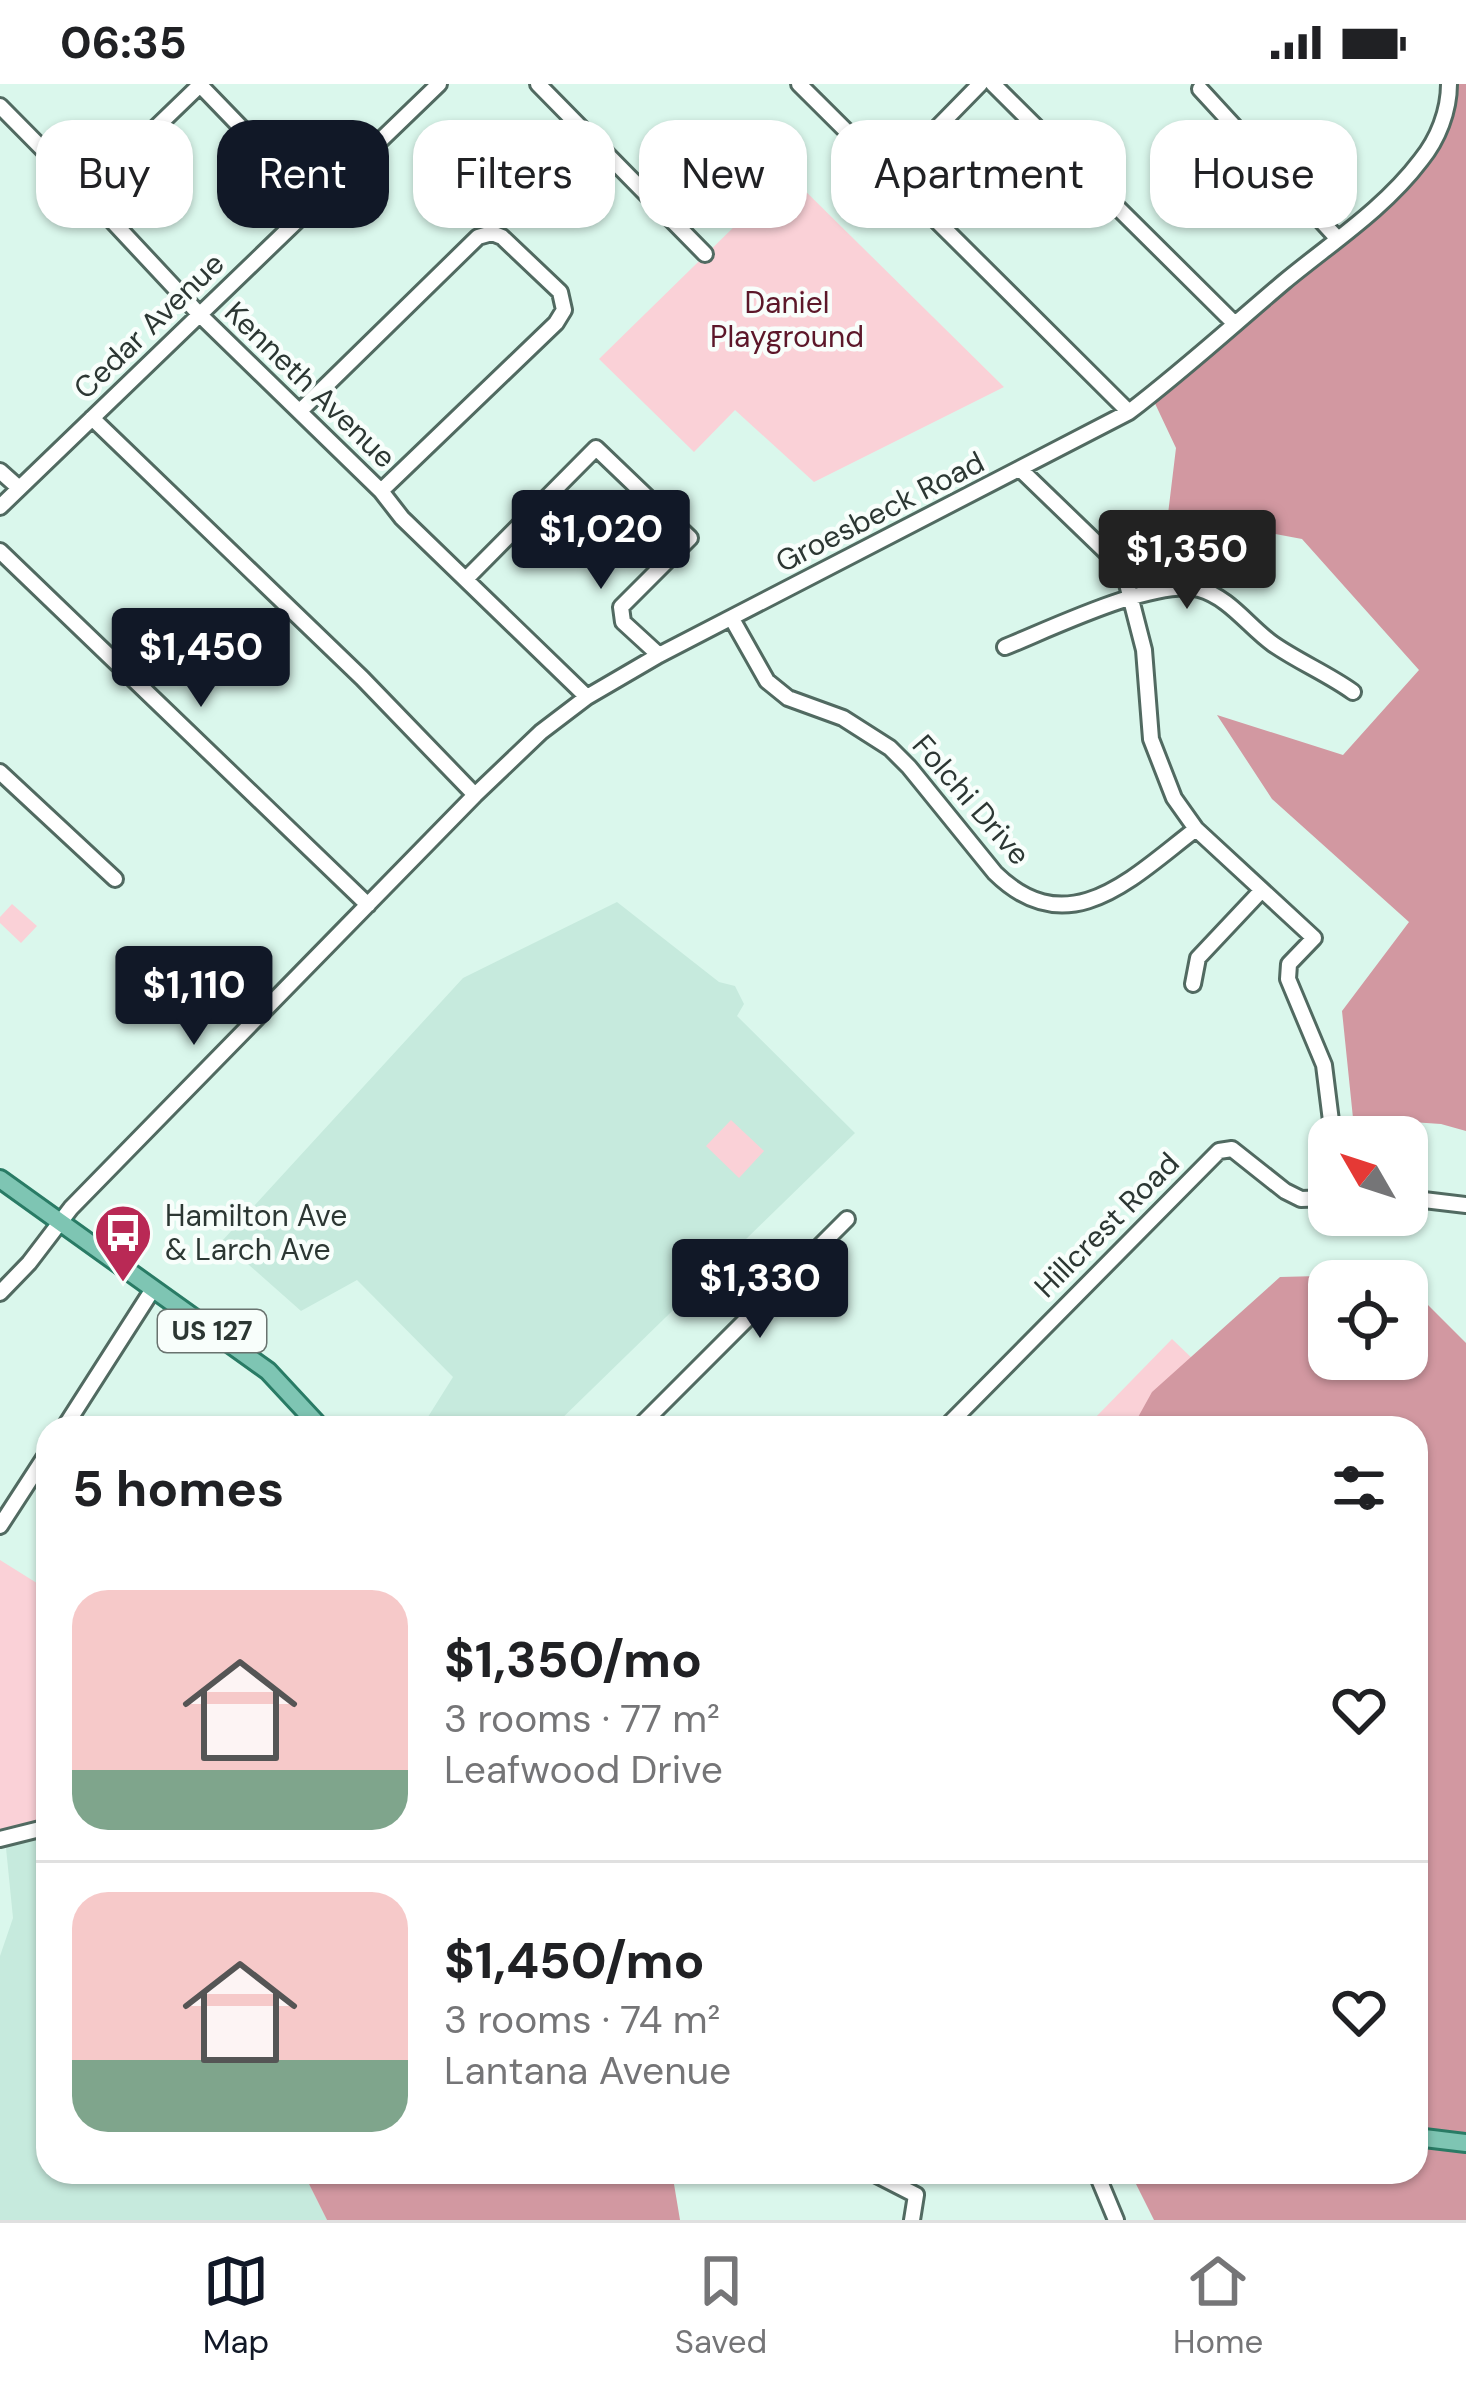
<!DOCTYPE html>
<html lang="en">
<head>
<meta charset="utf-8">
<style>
	:root { --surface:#fff; --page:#f2f2f2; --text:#202124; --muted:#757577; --line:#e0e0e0; --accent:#111827 }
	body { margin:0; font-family:"DM Sans",sans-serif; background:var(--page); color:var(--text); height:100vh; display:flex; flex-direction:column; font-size:45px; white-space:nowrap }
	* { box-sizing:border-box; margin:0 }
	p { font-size:39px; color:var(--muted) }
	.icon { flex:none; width:66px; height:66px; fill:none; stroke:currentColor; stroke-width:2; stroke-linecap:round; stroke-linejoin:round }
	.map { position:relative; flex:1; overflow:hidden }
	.details { position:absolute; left:36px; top:1332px; width:1392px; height:768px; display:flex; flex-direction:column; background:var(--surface); border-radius:36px; box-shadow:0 3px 9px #0004 }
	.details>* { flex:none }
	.guide { position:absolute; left:36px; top:36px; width:1395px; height:108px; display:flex; gap:24px }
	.needle { width:78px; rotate:309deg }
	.controls { position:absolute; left:1308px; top:1032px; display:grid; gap:24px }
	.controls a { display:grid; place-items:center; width:120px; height:120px; border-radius:24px; background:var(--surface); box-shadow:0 3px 9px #0004; font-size:60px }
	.price { position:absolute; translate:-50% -102px; padding:0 27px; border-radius:12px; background:var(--accent); color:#fff; font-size:39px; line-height:78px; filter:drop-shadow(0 3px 6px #0008) }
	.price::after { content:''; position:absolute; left:50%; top:72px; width:36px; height:27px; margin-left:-18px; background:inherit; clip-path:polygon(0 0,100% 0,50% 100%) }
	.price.on { background:#222; color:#fff }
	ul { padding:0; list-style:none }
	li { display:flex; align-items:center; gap:36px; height:300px; padding:0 36px }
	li+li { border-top:3px solid var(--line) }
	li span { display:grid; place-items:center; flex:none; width:336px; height:240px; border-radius:36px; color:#555 }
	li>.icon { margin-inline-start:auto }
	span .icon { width:144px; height:144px; fill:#fffc; stroke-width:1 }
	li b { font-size:51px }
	h2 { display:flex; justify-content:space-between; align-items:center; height:144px; padding:0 36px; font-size:51px }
	.chip { padding:0 42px; border-radius:36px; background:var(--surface); box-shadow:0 3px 9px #0004; font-size:42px; line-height:108px }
	.chip.on { background:var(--accent); color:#fff }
	.status { display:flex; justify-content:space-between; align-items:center; height:84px; padding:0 60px; background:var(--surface); direction:ltr }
	.status svg { height:33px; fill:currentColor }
	.tab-bar { display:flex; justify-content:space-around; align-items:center; height:168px; border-top:3px solid var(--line); background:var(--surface); font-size:33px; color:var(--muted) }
	.tab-bar a { display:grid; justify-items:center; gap:6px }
	.tab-bar .on { color:var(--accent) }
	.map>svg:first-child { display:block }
</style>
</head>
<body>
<div class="status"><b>06:35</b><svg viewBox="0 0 49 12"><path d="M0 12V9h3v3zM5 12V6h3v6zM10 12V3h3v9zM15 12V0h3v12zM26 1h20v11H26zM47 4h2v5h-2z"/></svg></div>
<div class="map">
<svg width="1466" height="2136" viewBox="0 0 1466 2136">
	<rect width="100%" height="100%" fill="#daf7ec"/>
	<!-- built -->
	<path fill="#c6eadd" d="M 617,818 L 719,898 L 735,902 L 744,920 L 737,932 L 855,1049 L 552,1344 L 421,1344 L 453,1293 L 357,1196 L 301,1227 L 222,1157 L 463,894 Z
		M 48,1743 L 48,2088 L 303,2088 L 327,2136 L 0,2136 L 0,1872 L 13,1834 L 5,1754 Z"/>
	<!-- green -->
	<path fill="#fad1d7" d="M 788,90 L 1004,303 L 814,398 L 735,326 L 694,368 L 599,275 Z
		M 12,820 L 37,842 L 21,859 L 0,839 L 0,833 Z
		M 731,1036 L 764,1067 L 739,1094 L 706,1062 Z
		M 1172,1255 L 1265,1344 L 1100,1344 L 1092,1337 Z
		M 0,1476 L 48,1506 L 48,1743 L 0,1755 Z"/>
	<!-- forest -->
	<path fill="#d298a1" d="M 1449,0 L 1466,0 L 1466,1047 L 1441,1040 L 1353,1034 L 1342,927 L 1409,838 L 1272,715 L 1217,631 L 1343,671 L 1419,586 L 1302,455 L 1168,430 L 1176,364 L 1151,311 L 1422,76 Z
		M 1396,1190 L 1404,1197 L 1329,1197 L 1329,1275 L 1407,1275 L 1407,1200 L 1466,1259 L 1466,2136 L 1154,2136 L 1130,2088 L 1416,2088 L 1416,1344 L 1132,1344 L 1152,1308 L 1280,1193 Z
		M 303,2088 L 672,2088 L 680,2136 L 327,2136 Z"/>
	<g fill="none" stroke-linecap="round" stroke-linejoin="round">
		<!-- minor casing -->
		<g stroke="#516a61" stroke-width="20">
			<path id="minor" d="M 199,0 L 313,118
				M 538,0 L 705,170
				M 799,0 L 1129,328
				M 993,0 L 1235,240
				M 1200,5 L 1337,154
				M 0,22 L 87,110 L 200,231 L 381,407 L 402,434 L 587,613
				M 891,91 L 980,0
				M 87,110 L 201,0
				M 300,327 L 478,153 L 492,149 L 502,153 L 560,208 L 564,226 L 556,239 L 381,407
				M 92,334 L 362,594 L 475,711
				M 1021,386 L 1107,469 L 1126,496 L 1144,566 L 1151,655 L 1174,714 L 1196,745 L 1314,854 L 1289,880 L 1288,895 L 1324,981 L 1333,1053
				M 0,387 L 19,404
				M 0,423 L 439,0
				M 0,467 L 368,821
				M 466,495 L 596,364 L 690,454 L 621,523 L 623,538 L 659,571
				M 732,535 L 767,597 L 788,614 L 843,634 L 890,664 L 909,683 L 995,789 C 1069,862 1134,792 1196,745
				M 1005,563 C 1050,545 1154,494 1199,505 C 1229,513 1249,543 1273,560 C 1299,578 1328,590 1353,608
				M 0,688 L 115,795
				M 1193,900 L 1198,874 L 1262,806
				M 1407,1114 L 1466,1121
				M 0,1209 L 29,1179 L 71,1124 L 475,711 L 541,648 L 587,613 L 659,571 L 1129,328 C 1184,286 1232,242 1284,198 C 1331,159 1384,125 1421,76 C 1438,55 1449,27 1449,0
				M 64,1344 L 153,1205
				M 638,1344 L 847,1135
				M 945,1344 L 1219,1067 L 1232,1065 L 1285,1107 L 1301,1115 L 1329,1114
				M 0,1442 L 48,1368
				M 0,1755 L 48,1743
				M 871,2088 L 916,2111 L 912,2136
				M 1096,2088 L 1116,2136"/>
		</g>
		<!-- major casing -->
		<g stroke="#297b65" stroke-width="22">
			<path id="major" d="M 0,1095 L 268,1287 L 321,1344
				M 1416,2053 L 1466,2059"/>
		</g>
		<!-- minor -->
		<use href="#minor" stroke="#fff" stroke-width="14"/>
		<!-- major -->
		<use href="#major" stroke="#7ec5b3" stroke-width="16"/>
	</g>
	<!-- icons -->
	<defs>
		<g id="bus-pin" transform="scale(3)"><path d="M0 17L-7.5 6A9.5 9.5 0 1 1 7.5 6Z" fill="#b92955" stroke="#f8fefb"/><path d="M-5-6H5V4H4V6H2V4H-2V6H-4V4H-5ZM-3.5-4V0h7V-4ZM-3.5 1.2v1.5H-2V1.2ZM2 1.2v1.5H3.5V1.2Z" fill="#fff"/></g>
	</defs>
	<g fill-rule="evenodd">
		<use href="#bus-pin" x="123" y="1149"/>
	</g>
	<g text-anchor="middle" stroke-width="9" stroke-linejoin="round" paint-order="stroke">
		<!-- shield labels -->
		<rect fill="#f8fefb" stroke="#69736f" stroke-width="3" x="158" y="1226" width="108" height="42" rx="9"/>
		<g font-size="27" font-weight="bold" fill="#2c3733">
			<text x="212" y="1256">US 127</text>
		</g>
		<!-- park labels -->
		<g font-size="30" fill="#5c1729" stroke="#f8fefb">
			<text x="787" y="229">Daniel<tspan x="787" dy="34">Playground</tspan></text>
		</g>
		<!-- street labels -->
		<g font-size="30" fill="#2c3733" stroke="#f8fefb">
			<text transform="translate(149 242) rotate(-44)" y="10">Cedar Avenue</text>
			<text transform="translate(310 301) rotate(44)" y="10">Kenneth Avenue</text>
			<text transform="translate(880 428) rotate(-27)" y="10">Groesbeck Road</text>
			<text transform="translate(971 716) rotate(49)" y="10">Folchi Drive</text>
			<text transform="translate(1107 1141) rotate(-45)" y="10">Hillcrest Road</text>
		</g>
		<!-- poi labels -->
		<g font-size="30" fill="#2c3733" stroke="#f8fefb" text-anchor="start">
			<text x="165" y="1142">Hamilton Ave<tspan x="165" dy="34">&amp; Larch Ave</tspan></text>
		</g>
	</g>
</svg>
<div class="controls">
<a><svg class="needle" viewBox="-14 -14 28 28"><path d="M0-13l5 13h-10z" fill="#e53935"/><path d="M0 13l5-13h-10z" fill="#757577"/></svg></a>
<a><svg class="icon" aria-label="locate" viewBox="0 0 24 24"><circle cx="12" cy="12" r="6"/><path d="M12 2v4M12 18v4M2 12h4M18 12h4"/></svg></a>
</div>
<b class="price" style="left:601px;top:508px">$1,020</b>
<b class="price on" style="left:1187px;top:528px">$1,350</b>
<b class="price" style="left:201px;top:626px">$1,450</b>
<b class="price" style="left:194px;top:964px">$1,110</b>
<b class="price" style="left:760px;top:1257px">$1,330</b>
<div class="guide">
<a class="chip">Buy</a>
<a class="chip on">Rent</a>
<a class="chip">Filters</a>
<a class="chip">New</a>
<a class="chip">Apartment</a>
<a class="chip">House</a>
</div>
<section class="details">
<h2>5 homes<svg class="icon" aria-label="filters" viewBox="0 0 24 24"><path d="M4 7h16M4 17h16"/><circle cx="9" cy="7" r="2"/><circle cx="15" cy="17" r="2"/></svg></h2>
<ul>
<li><span style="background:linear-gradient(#f6c9c9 75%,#7fa58c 0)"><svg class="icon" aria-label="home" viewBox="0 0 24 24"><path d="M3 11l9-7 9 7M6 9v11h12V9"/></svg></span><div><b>$1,350/mo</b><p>3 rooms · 77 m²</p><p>Leafwood Drive</p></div><svg class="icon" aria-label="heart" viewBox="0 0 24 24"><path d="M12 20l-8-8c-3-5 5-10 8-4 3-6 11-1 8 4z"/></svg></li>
<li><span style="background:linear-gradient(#f6c9c9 70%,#7fa58c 0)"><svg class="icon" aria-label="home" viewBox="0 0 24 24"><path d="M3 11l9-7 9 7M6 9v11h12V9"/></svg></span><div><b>$1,450/mo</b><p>3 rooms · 74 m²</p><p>Lantana Avenue</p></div><svg class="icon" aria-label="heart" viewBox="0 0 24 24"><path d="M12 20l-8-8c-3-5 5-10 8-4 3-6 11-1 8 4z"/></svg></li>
</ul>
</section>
</div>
<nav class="tab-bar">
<a class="on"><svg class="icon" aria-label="map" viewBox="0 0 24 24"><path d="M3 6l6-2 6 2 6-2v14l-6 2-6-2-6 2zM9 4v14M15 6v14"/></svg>Map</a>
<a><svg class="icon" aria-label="saved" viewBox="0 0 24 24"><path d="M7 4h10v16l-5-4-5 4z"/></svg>Saved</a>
<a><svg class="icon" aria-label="home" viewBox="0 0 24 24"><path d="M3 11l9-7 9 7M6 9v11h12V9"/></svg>Home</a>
</nav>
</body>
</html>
